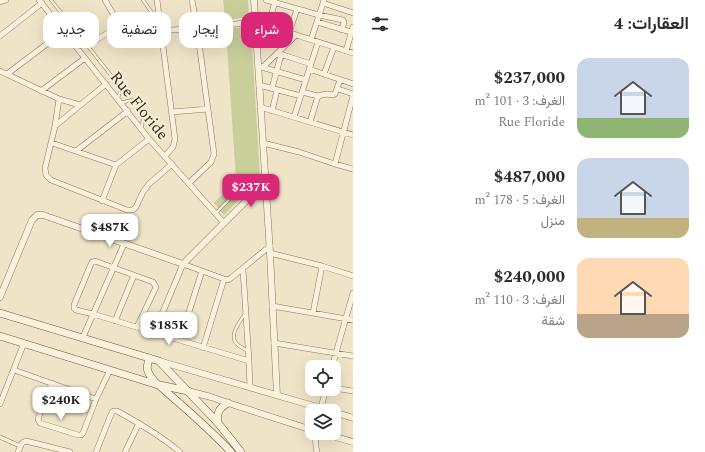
<!DOCTYPE html>
<html lang="ar">
<head>
<meta charset="utf-8">
<style>
	:root { --surface:#fff; --page:#f2f2f3; --text:#2b2b33; --muted:#7c7c81; --accent:#db2777 }
	body { margin:0; font-family:Spectral,Vazirmatn,serif; background:var(--page); color:var(--text); direction:rtl; height:100vh; display:flex; flex-direction:column; font-size:15px; white-space:nowrap }
	* { box-sizing:border-box; margin:0 }
	p { font-size:13px; color:var(--muted) }
	.icon { flex:none; width:22px; height:22px; fill:none; stroke:currentColor; stroke-width:2; stroke-linecap:round; stroke-linejoin:round }
	.map { position:relative; flex:1; overflow:hidden; direction:ltr }
	.side { display:flex; flex-direction:column; background:var(--surface); width:352px }
	.side>* { flex:none }
	.banner { position:absolute; left:12px; top:12px; width:281px; height:36px; direction:rtl; display:flex; gap:8px }
	.tools { position:absolute; left:305px; top:360px; display:grid; gap:8px }
	.tools a { display:grid; place-items:center; width:36px; height:36px; border-radius:8px; background:var(--surface); box-shadow:0 4px 16px #0002; font-size:20px }
	.price { position:absolute; translate:-50% -34px; padding:0 9px; border-radius:8px; background:#fff; color:#222; font-size:13px; line-height:26px; filter:drop-shadow(0 1px 2px #0008) }
	.price::after { content:''; position:absolute; left:50%; top:24px; width:12px; height:9px; margin-left:-6px; background:inherit; clip-path:polygon(0 0,100% 0,50% 100%) }
	.price.current { background:var(--accent); color:#fff }
	ul { padding:0; list-style:none }
	li { display:flex; align-items:center; gap:12px; height:100px; padding:0 16px }
	li span { display:grid; place-items:center; flex:none; width:112px; height:80px; border-radius:12px; color:#555 }
	li>.icon { margin-inline-start:auto }
	span .icon { width:48px; height:48px; fill:#fffc; stroke-width:1 }
	li b { font-size:17px }
	h2 { display:flex; justify-content:space-between; align-items:center; height:48px; padding:0 16px; font-size:17px }
	.chip { padding:0 14px; border-radius:12px; background:var(--surface); box-shadow:0 4px 16px #0002; font-size:14px; line-height:36px }
	.chip.current { background:var(--accent); color:#fff }
	main { display:flex; flex:1; min-height:0 }
	.map>svg:first-child { display:block }
</style>
</head>
<body>
<main>
<section class="side">
<h2>العقارات: 4<svg class="icon" aria-label="filters" viewBox="0 0 24 24"><path d="M4 7h16M4 17h16"/><circle cx="9" cy="7" r="2"/><circle cx="15" cy="17" r="2"/></svg></h2>
<ul>
<li><span style="background:linear-gradient(#c9d6e8 75%,#8fb573 0)"><svg class="icon" aria-label="home" viewBox="0 0 24 24"><path d="M3 11l9-7 9 7M6 9v11h12V9"/></svg></span><div><b>$237,000</b><p>الغرف: 3 · 101 m²</p><p>Rue Floride</p></div></li>
<li><span style="background:linear-gradient(#c9d6e8 75%,#c2b280 0)"><svg class="icon" aria-label="home" viewBox="0 0 24 24"><path d="M3 11l9-7 9 7M6 9v11h12V9"/></svg></span><div><b>$487,000</b><p>الغرف: 5 · 178 m²</p><p>منزل</p></div></li>
<li><span style="background:linear-gradient(#ffd9b3 70%,#b9a48a 0)"><svg class="icon" aria-label="home" viewBox="0 0 24 24"><path d="M3 11l9-7 9 7M6 9v11h12V9"/></svg></span><div><b>$240,000</b><p>الغرف: 3 · 110 m²</p><p>شقة</p></div></li>
</ul>
</section>
<div class="map">
<svg width="353" height="452" viewBox="0 0 353 452">
	<rect width="100%" height="100%" fill="#f0e4c8"/>
	<!-- green -->
	<path fill="#c9cf9b" d="M 223,0 L 248,0 L 249,17 L 225,20 Z
		M 251,26 L 260,178 L 224,215 L 214,203 L 236,181 L 226,29 Z"/>
	<g fill="none" stroke-linecap="round" stroke-linejoin="round">
		<!-- service casing -->
		<g stroke="#8d765c" stroke-width="3.5">
			<path id="service" d="M 51,0 L 118,84 C 121,90 120,92 118,98
				M 143,0 L 159,23
				M 121,103 C 125,102 132,99 137,100 C 146,102 142,122 142,129
				M 216,213 L 251,177
				M 244,315 C 240,322 228,336 237,344 C 240,347 244,349 248,351"/>
		</g>
		<!-- pedestrian casing -->
		<g stroke="#8d765c" stroke-width="4.5">
			<path id="pedestrian" d="M 0,437 L 20,446"/>
		</g>
		<!-- minor casing -->
		<g stroke="#8d765c" stroke-width="6">
			<path id="minor" d="M 39,0 L 149,139 L 224,223
				M 105,0 L 120,26 L 125,30 L 134,43 L 138,45 L 163,42
				M 157,0 L 175,139 L 173,147 L 165,156
				M 266,0 L 319,15 L 343,20 L 344,22 L 342,30
				M 0,2 L 6,0
				M 323,3 L 353,13
				M 317,22 L 351,32
				M 268,26 L 275,2
				M 161,31 L 197,28 L 255,22 L 353,53
				M 289,33 L 297,9
				M 0,36 L 42,3
				M 311,40 L 324,0
				M 77,47 L 82,45 L 87,45 L 120,26
				M 346,51 L 353,27
				M 277,53 L 311,64
				M 258,66 L 306,80
				M 263,67 L 296,35
				M 309,69 L 353,84
				M 0,71 L 59,99 L 80,105
				M 7,74 L 64,31
				M 324,74 L 334,47
				M 259,85 L 301,96
				M 272,88 L 281,55
				M 338,89 L 353,94
				M 41,91 L 85,58
				M 302,92 L 318,96 L 310,122
				M 318,96 L 326,94 L 333,95 L 335,94 L 340,80
				M 59,99 L 55,126 L 45,168 L 46,175 L 51,180 L 127,210 L 133,210 L 136,207 L 143,192 L 149,184 L 172,164
				M 260,107 L 353,135
				M 272,111 L 277,90
				M 172,112 L 208,109
				M 294,117 L 318,42
				M 55,126 L 106,84
				M 52,143 L 116,165
				M 263,143 L 299,152 L 335,164 L 353,169
				M 76,151 L 128,111
				M 335,164 L 353,96
				M 189,183 L 211,162 L 214,154 L 197,28 L 192,0
				M 102,201 L 116,165 L 149,139
				M 270,253 L 322,266 L 353,276
				M 243,270 L 249,361 L 250,387
				M 272,306 L 353,320
				M 313,313 L 322,266
				M 115,321 L 134,275
				M 137,327 L 156,287 L 153,282 L 95,261 L 92,262 L 91,264 L 74,305 L 74,308 L 76,310 L 93,314 L 249,361
				M 154,333 L 183,264 L 224,279 L 228,280 L 231,278 L 270,246
				M 83,337 L 124,244
				M 180,340 L 202,271
				M 274,343 L 353,356
				M 203,348 L 224,279
				M 332,367 L 353,293
				M 14,370 L 96,399
				M 52,383 L 38,419 L 40,423 L 78,435 L 81,435 L 83,433 L 96,399 L 110,370
				M 334,388 L 353,391
				M 0,404 L 24,343
				M 320,411 L 326,389
				M 315,433 L 316,447 L 317,452
				M 18,452 L 22,443 L 26,441 L 70,452
				M 96,452 L 112,412 L 114,411 L 117,411 C 139,423 161,436 180,452
				M 125,452 L 139,423"/>
		</g>
		<!-- tertiary casing -->
		<g stroke="#8d765c" stroke-width="7">
			<path id="tertiary" d="M 254,0 L 270,253 L 277,395
				M 0,297 L 32,220 L 37,215 L 43,215 L 183,264 L 266,181
				M 159,361 L 331,411
				M 188,391 L 211,397 L 228,403 L 312,430
				M 334,412 L 353,418
				M 322,433 L 353,442"/>
		</g>
		<!-- secondary casing -->
		<g stroke="#6f573f" stroke-width="8">
			<path id="secondary" d="M 0,313 L 159,361 L 218,423 L 241,452
				M 0,336 L 155,384 L 188,391
				M 150,358 C 145,368 147,372 154,381 C 180,404 207,426 231,452
				M 218,423 C 217,412 218,409 228,403"/>
		</g>
		<!-- service -->
		<use href="#service" stroke="#faf1dc" stroke-width="2.5"/>
		<!-- pedestrian -->
		<use href="#pedestrian" stroke="#faf1dc" stroke-width="3.5"/>
		<!-- minor -->
		<use href="#minor" stroke="#faf1dc" stroke-width="5"/>
		<!-- tertiary -->
		<use href="#tertiary" stroke="#faf1dc" stroke-width="6"/>
		<!-- secondary -->
		<use href="#secondary" stroke="#faf1dc" stroke-width="7"/>
	</g>
	<g text-anchor="middle" stroke-width="4" stroke-linejoin="round" paint-order="stroke">
		<!-- street labels -->
		<g font-size="16" fill="#3d2e20" stroke="#f7eed8">
			<text transform="translate(140 105) rotate(51)" y="6">Rue Floride</text>
		</g>
	</g>
</svg>
<div class="tools">
<a><svg class="icon" aria-label="locate" viewBox="0 0 24 24"><circle cx="12" cy="12" r="6"/><path d="M12 2v4M12 18v4M2 12h4M18 12h4"/></svg></a>
<a><svg class="icon" aria-label="layers" viewBox="0 0 24 24"><path d="M12 4l9 5-9 5-9-5zM3 14l9 5 9-5"/></svg></a>
</div>
<b class="price current" style="left:251px;top:208px">$237K</b>
<b class="price" style="left:110px;top:248px">$487K</b>
<b class="price" style="left:169px;top:346px">$185K</b>
<b class="price" style="left:61px;top:421px">$240K</b>
<div class="banner">
<a class="chip current">شراء</a>
<a class="chip">إيجار</a>
<a class="chip">تصفية</a>
<a class="chip">جديد</a>
</div>
</div>
</main>
</body>
</html>
